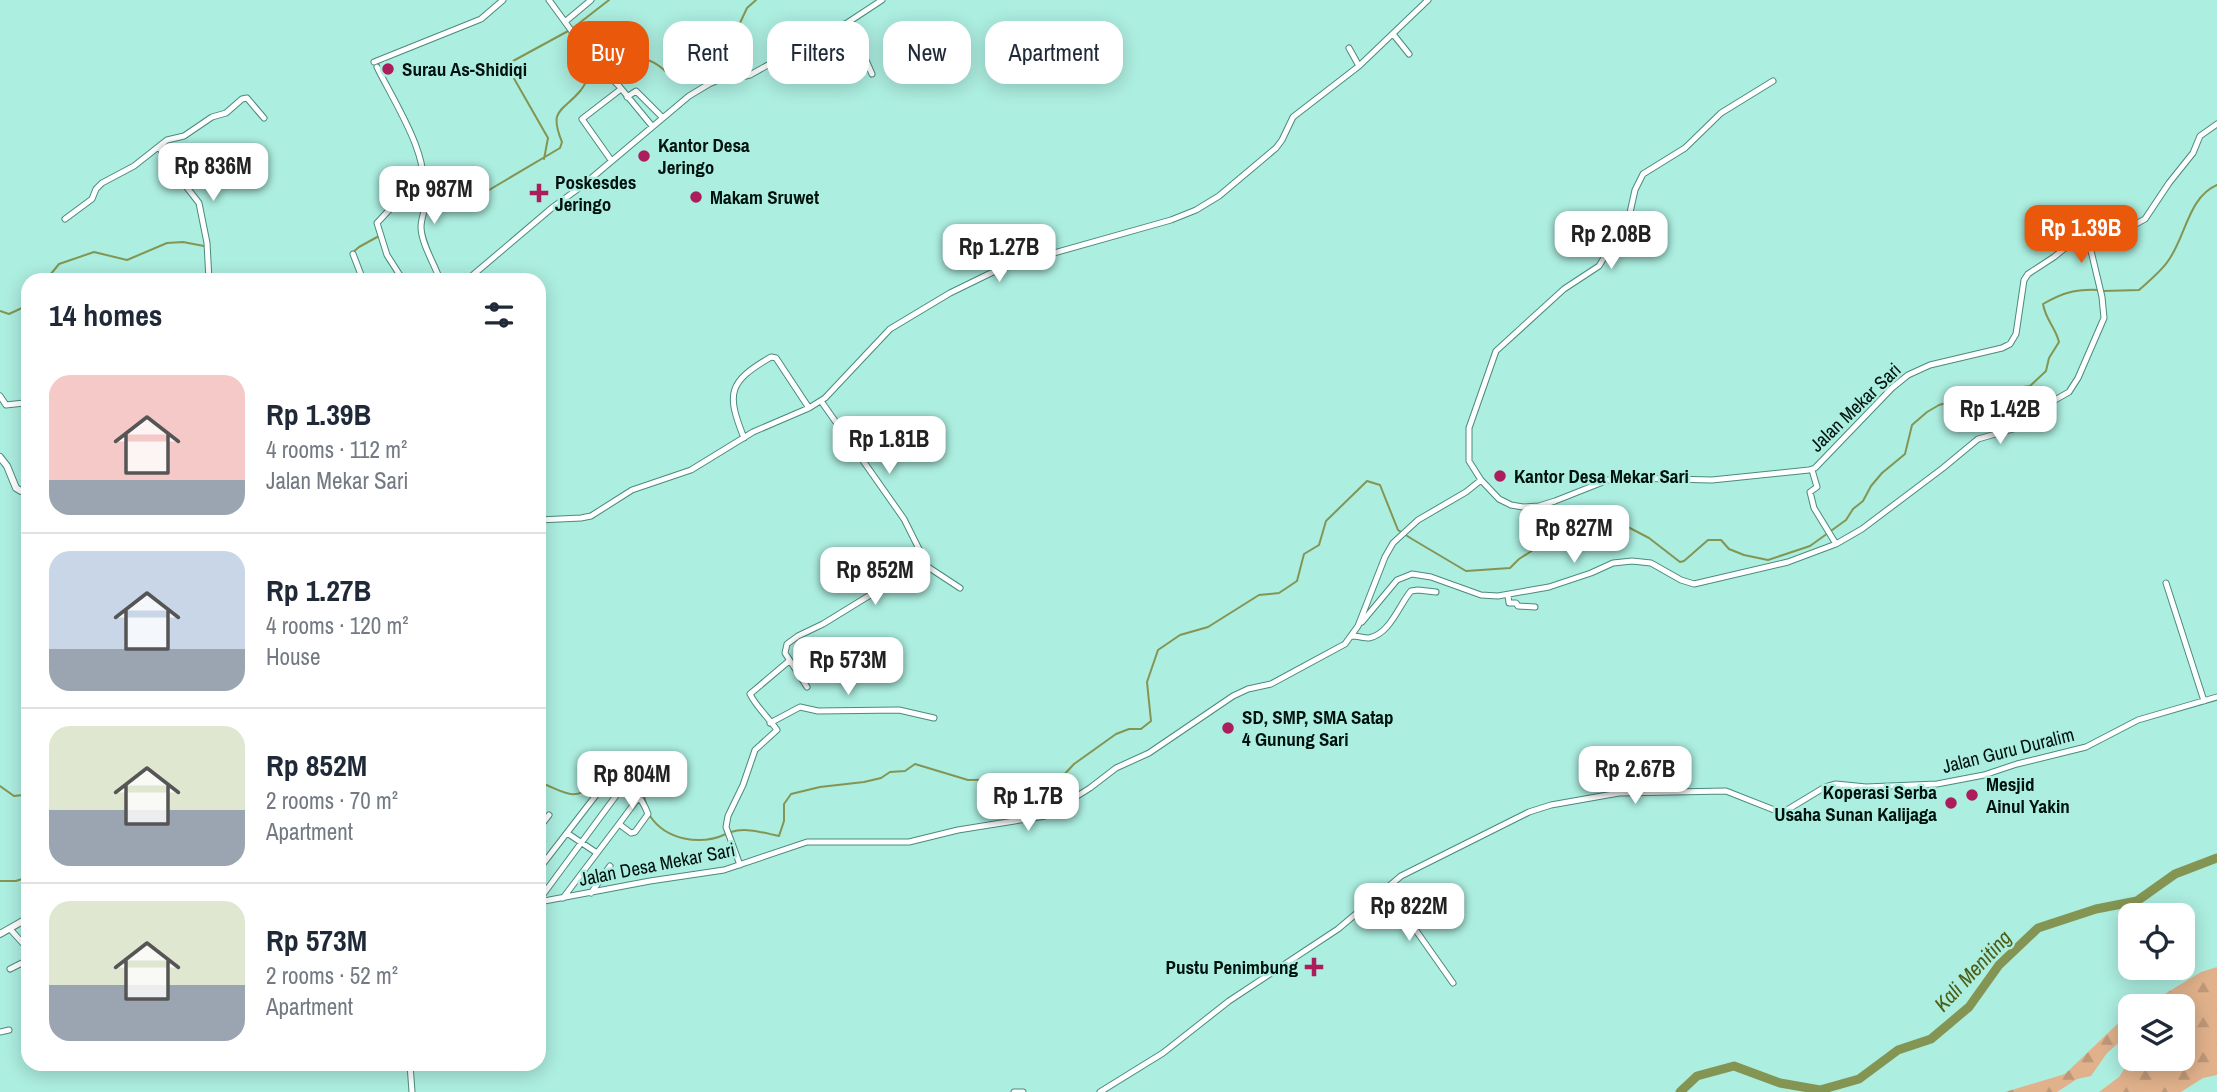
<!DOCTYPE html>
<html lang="en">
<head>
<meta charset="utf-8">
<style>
	:root { --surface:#fff; --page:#f6f6f7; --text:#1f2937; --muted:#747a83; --line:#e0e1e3; --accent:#ea580c }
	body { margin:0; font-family:"Archivo Narrow",sans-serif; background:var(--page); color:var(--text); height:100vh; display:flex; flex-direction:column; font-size:26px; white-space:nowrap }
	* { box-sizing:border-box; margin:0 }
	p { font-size:23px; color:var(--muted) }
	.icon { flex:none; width:38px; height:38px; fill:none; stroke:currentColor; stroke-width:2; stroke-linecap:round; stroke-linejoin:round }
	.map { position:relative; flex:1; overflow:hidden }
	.details { position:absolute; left:21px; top:273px; width:525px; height:798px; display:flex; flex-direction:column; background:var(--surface); border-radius:21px; box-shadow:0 4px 18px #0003 }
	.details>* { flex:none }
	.top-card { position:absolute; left:567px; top:21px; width:665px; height:63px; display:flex; gap:14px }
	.fabs { position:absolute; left:2118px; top:903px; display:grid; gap:14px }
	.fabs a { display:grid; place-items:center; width:77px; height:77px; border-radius:14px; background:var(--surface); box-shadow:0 4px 18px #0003; font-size:35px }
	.price { position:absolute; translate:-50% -60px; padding:0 16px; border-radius:14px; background:#fff; color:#222; font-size:23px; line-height:46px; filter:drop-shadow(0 2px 4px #0008) }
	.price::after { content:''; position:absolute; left:50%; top:42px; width:21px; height:16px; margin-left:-10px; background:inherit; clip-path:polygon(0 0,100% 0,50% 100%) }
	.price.selected { background:var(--accent); color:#fff }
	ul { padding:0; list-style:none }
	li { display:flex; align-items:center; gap:21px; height:175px; padding:0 28px }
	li+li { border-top:2px solid var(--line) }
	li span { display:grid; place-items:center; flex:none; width:196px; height:140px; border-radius:21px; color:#555 }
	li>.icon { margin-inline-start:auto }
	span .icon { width:84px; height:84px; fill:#fffc; stroke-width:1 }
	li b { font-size:30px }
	h2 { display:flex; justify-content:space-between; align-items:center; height:84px; padding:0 28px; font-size:30px }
	.tag { padding:0 24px; border-radius:21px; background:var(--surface); box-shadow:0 4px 18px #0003; font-size:24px; line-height:63px }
	.tag.selected { background:var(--accent); color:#fff }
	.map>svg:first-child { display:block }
</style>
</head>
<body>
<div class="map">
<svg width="2217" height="1092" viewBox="0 0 2217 1092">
	<defs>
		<pattern id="forest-firs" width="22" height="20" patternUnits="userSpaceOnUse" patternTransform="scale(1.75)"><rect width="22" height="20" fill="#e0b18b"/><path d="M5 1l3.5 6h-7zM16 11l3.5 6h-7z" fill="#be9777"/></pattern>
	</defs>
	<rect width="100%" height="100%" fill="#aceee0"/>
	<!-- forest -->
	<path fill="url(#forest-firs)" d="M 2217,967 L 2217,1075 L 2203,1078 L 2181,1092 L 2099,1092 L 2119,1077 L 2131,1059 L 2182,1059 L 2182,1006 L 2145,1006 L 2201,972 Z
		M 2130,1012 L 2130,1033 L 2107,1053 L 2091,1076 L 2077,1079 L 2057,1092 L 2005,1092 L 2065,1074 Z"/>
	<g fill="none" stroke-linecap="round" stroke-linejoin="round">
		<!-- stream -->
		<path stroke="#849553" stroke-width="2" d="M 573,28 L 609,0
			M 598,63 C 621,55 647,53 665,71 L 672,68 L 683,73 L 704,62 L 709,50 L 727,27 L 739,25 L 747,8 L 756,0
			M 544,159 L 548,138 L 508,68 L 513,61 L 570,30
			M 426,185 L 455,193 L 489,190 L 560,148 L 562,142 C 548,108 563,112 581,90 C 587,82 590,73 595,65
			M 352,253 L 359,247 L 379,236
			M 46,280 L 59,264 L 94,252 L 127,260 L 167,243 L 183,242 L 204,246
			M 2103,291 L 2139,290 C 2150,280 2163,270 2170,258 C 2186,234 2189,197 2217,185
			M 0,311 L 9,314 L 24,307 L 24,303 L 28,299
			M 539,782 C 564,791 571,802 595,786 L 620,789 L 626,786 L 639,787 L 643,792 L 646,804
			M 0,786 L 14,796 L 23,795 L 28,790
			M 26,791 L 26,804 L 28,807
			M 650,816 C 666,840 700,846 726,834
			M 731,832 C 746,827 764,833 779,836 L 784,821 L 784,804 L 791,794 L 820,787 L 864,782 L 881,778 L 890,772 L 905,771 L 915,764 L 968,780 L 1037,779 L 1051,780 L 1061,778 L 1074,764 L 1116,734 L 1129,729 L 1141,729 L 1151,721 L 1147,682 L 1158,650 L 1180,635 L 1208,627 L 1259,595 L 1279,593 L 1297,581 L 1304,554 L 1319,545 L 1326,521 L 1367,481 L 1380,485 L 1398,530 L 1412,539 L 1466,571 L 1510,568 L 1519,559 L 1541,545 L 1562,527 L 1605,515 L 1649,538 L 1680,562 L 1684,561 L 1708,540 L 1721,540 L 1729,549 L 1744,555 L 1768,560 L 1810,546 L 1846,520 L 1853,509 L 1863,501 L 1871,486 L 1882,473 L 1905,454 L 1912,425 L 1927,412 L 1939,405 L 1979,394 L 2030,386 L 2046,371 L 2049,358 L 2059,342 C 2055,326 2046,321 2043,304 C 2062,293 2075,289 2098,290
			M 0,881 L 16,881 L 28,877"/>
		<!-- river -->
		<path stroke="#849553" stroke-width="9" d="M 1680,1092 L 1697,1076 L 1734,1066 L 1780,1083 L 1820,1090 L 1859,1079 L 1898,1050 L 1931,1039 L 1969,1007 L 1999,965 L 2038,928 L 2096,909 L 2137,901 L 2175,874 L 2217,858"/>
		<!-- minor casing -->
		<g stroke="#4b8a7f" stroke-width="7">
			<path id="minor" d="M 549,0 L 592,59 L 619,86 L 652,126
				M 566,21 L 591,0
				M 834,28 L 846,44 L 865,58 L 872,74
				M 1393,34 L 1409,54
				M 1349,48 L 1359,66
				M 374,62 L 481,19 L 503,0
				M 377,67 C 390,95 435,163 420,192 L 391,208 L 377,223 L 387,255 L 403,280
				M 1773,81 L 1721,113 L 1685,148 L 1643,174 L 1635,190 L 1629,217 L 1599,266 L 1564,289 L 1496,351 L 1469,428 L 1469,461 L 1481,480 L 1499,499 L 1511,505 L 1523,507 L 1539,506 L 1555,501 L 1608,480 L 1630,478 L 1712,480 L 1809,470 L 1815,468 L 1892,388 L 1908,375 L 1930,365 L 2002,348 L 2010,344 L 2016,334 L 2024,280 L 2028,274 L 2054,257 L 2080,236 L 2095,230 L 2134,225 L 2145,219 L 2169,183 L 2193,153 L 2200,136 L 2217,124
				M 627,97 L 636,91 L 663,118
				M 159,147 L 171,167 L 199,203 L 207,243 L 209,280
				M 611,160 L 582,119 L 621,89
				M 422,188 L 428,194 C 427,206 421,216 421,227 C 421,243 435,265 440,280
				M 65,219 L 92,199 L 96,189 L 102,183 L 134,166 L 167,140 L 184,136 L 212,117 L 226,113 L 242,99 L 247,98 L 264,118
				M 353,254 L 363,280
				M 467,280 L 553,207 L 582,186 L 689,96 L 709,84 L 725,77 L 737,78 L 750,75 L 834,28 L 847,23 L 882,0
				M 0,396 L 6,405 L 24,403 L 28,405
				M 821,401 L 904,519 L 928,567
				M 744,438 C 726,393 728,382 771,357 L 776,358 L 809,408
				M 539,520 L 581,518 L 591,516 L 632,490 L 691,470 L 753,432 L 809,408 L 825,398 L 890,329 L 950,293 L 991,273 L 1015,264 L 1171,220 L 1196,210 L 1219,196 L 1276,148 L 1282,140 L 1293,117 L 1359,66 L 1428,0
				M 1836,544 L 1862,529 L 1943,468 L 1978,439 L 2020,427 L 2039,409 L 2069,392 L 2078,378 L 2104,318 L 2102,297 L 2087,234
				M 2166,583 L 2204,701
				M 1508,596 L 1509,603 L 1516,603 L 1518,606 L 1535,607
				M 1362,622 L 1397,580 L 1412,574 L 1431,577 L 1481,595 L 1498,596 L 1549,587 L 1591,573 L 1613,563 L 1632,561 L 1651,563 L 1681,580 L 1694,584 L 1788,562 L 1836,544 L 1814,508 L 1810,492 L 1817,487 L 1812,470
				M 1352,636 C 1357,636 1364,638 1369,638 C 1390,634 1399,605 1411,591 L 1418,590 L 1436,592
				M 807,687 L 785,653 L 787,644 L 798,636 L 823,624 L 919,565 L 928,567 L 960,588
				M 770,723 L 800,707 L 818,711 L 899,710 L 934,718
				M 619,824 L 639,797
				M 539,828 L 549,815
				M 567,833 L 597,853
				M 740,865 L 726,827 L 728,816 L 743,785 L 755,750 L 777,730 C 769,718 757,708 750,694 L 789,661
				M 539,869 L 600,790 L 618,793 C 633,783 643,801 648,814 L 635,832 L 631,833 L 619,824 L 563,898
				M 1386,888 L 1453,983
				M 591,893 L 610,866
				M 539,900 L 618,793
				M 539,902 L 650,881 L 724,870 L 807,842 L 909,842 L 958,830 L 1045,816 L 1090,788 L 1116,768 L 1149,753 L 1233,696 L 1248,689 L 1271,684 L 1345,644 L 1358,626 L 1385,557 L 1393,543 L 1418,520 L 1466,492 L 1481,480
				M 10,929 L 28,949
				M 10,969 L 28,960
				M 0,1032 L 9,1030
				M 410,1064 L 412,1092
				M 1014,1092 L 1023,1092
				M 1100,1092 L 1163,1053 L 1229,1001 L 1338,929 L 1401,876 L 1529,812 L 1551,805 L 1619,793 L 1726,791 L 1782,813 L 1825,787 L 1836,784 L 1866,787 L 1937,784 L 1984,775 L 2017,764 L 2086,747 L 2138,720 L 2217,697"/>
		</g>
		<!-- tertiary casing -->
		<g stroke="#4b8a7f" stroke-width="8">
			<path id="tertiary" d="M 0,457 L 7,466 L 16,488 L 21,491 L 28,490
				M 0,934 L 28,918"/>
		</g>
		<!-- minor -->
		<use href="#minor" stroke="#fff" stroke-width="5"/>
		<!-- tertiary -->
		<use href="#tertiary" stroke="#fff" stroke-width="6"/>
	</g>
	<!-- markers -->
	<g fill="#ab1e5b" stroke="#aceee0" stroke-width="2.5">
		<circle cx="388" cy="69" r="7"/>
		<circle cx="644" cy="156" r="7"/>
		<path d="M535.5 182.5h7v7h7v7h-7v7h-7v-7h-7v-7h7z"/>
		<circle cx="696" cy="197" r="7"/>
		<circle cx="1500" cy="476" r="7"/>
		<circle cx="1228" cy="728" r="7"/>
		<circle cx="1972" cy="795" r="7"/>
		<circle cx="1951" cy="803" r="7"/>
		<path d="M1310.5 956.5h7v7h7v7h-7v7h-7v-7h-7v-7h7z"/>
	</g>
	<g text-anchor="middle" stroke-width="5" stroke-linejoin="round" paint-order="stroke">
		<!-- poi labels -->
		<g font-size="19" font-weight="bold" fill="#00120e" stroke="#aceee0" text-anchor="start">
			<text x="402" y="76">Surau As-Shidiqi</text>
			<text x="658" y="152">Kantor Desa<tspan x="658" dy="22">Jeringo</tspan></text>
			<text x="555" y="189">Poskesdes<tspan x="555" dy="22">Jeringo</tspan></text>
			<text x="710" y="204">Makam Sruwet</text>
			<text x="1514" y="483">Kantor Desa Mekar Sari</text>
			<text x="1242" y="724">SD, SMP, SMA Satap<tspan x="1242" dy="22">4 Gunung Sari</tspan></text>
			<text x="1986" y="791">Mesjid<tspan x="1986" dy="22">Ainul Yakin</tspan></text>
			<text x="1937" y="799" text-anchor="end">Koperasi Serba<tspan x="1937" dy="22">Usaha Sunan Kalijaga</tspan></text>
			<text x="1298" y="974" text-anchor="end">Pustu Penimbung</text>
		</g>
		<!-- street labels -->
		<g font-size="19" fill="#00120e" stroke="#aceee0">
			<text transform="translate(1855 407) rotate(-44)" y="7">Jalan Mekar Sari</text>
			<text transform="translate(2008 750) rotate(-14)" y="7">Jalan Guru Duralim</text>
			<text transform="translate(657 864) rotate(-11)" y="7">Jalan Desa Mekar Sari</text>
		</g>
		<!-- water labels -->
		<g font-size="21" font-style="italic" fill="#4e5d13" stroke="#aceee0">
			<text transform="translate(1973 971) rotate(-47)" y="7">Kali Meniting</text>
		</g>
	</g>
</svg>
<div class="fabs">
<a><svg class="icon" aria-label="locate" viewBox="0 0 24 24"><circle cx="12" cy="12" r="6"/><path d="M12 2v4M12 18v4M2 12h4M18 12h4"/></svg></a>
<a><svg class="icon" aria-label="layers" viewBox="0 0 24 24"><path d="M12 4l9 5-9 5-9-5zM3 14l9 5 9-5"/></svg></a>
</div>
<b class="price" style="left:213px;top:203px">Rp 836M</b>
<b class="price" style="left:434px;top:226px">Rp 987M</b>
<b class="price selected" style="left:2081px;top:265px">Rp 1.39B</b>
<b class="price" style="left:1611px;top:271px">Rp 2.08B</b>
<b class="price" style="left:999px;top:284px">Rp 1.27B</b>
<b class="price" style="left:2000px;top:446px">Rp 1.42B</b>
<b class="price" style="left:889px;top:476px">Rp 1.81B</b>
<b class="price" style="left:1574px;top:565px">Rp 827M</b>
<b class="price" style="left:875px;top:607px">Rp 852M</b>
<b class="price" style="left:848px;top:697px">Rp 573M</b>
<b class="price" style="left:1635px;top:806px">Rp 2.67B</b>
<b class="price" style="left:632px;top:811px">Rp 804M</b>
<b class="price" style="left:1028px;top:833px">Rp 1.7B</b>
<b class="price" style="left:1409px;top:943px">Rp 822M</b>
<div class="top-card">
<a class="tag selected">Buy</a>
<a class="tag">Rent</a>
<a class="tag">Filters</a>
<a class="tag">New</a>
<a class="tag">Apartment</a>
</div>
<section class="details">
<h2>14 homes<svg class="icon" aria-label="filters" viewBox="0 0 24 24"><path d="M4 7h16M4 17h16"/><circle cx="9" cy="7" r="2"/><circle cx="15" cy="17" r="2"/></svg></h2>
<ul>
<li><span style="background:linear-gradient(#f6c9c9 75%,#9aa5b1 0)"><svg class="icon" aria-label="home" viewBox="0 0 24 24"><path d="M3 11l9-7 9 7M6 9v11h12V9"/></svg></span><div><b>Rp 1.39B</b><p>4 rooms · 112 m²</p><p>Jalan Mekar Sari</p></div></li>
<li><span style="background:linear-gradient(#c9d6e8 70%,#9aa5b1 0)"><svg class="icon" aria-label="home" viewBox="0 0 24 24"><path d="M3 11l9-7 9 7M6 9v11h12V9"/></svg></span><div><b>Rp 1.27B</b><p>4 rooms · 120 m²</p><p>House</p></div></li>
<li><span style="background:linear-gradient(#dfe7d0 60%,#9aa5b1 0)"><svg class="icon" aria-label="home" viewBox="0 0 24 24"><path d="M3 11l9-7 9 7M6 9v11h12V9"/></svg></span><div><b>Rp 852M</b><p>2 rooms · 70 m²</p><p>Apartment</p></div></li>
<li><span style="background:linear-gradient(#dfe7d0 60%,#9aa5b1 0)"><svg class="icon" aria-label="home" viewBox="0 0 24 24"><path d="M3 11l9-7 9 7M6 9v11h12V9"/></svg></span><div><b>Rp 573M</b><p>2 rooms · 52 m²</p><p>Apartment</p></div></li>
</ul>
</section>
</div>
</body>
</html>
